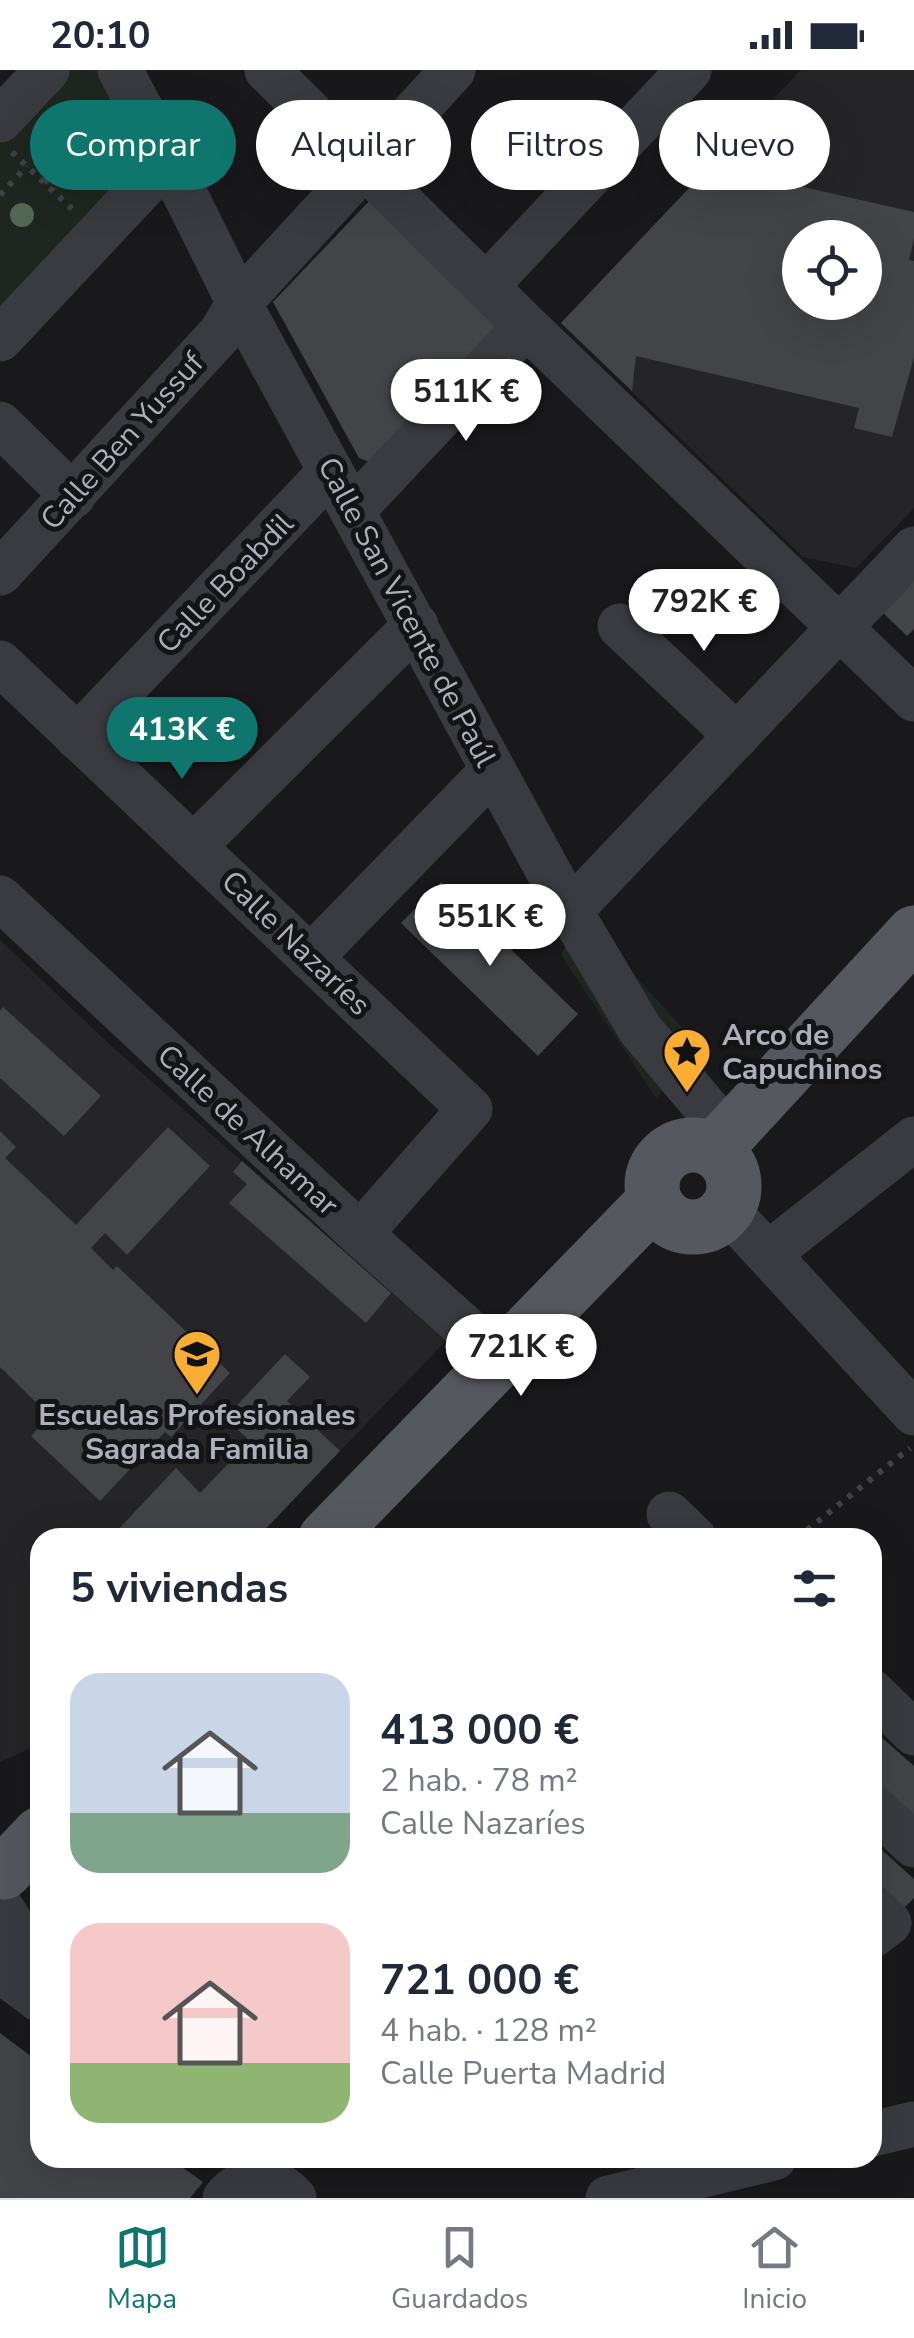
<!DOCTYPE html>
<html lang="es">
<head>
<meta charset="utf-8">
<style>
	:root { --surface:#fff; --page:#f2f2f3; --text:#1f2937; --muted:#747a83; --line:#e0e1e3; --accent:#0f766e }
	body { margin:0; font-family:"Nunito Sans",sans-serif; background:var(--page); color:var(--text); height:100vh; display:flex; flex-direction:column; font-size:38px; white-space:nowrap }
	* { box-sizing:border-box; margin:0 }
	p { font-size:32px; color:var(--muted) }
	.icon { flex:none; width:55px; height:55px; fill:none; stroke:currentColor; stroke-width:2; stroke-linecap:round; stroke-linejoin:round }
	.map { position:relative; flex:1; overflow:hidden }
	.side { position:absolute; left:30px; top:1458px; width:852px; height:640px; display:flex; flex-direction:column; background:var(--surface); border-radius:30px; box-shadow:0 10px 40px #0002 }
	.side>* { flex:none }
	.guide { position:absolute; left:30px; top:30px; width:855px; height:90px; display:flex; gap:20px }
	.buttons { position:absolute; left:782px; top:150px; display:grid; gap:20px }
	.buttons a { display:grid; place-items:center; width:100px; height:100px; border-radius:50%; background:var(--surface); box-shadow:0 10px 40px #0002; font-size:50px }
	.price { position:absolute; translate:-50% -85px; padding:0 22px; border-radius:35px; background:#fff; color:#222; font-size:32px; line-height:65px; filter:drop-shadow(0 2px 5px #0008) }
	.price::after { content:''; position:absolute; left:50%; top:60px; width:30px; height:22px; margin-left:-15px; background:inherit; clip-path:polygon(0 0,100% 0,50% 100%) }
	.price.selected { background:var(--accent); color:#fff }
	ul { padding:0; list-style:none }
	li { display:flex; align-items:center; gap:30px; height:250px; padding:0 40px }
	li span { display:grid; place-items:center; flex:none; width:280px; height:200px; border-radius:30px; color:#555 }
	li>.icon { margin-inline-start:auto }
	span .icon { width:120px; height:120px; fill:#fffc; stroke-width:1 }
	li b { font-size:42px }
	h2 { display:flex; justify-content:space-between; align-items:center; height:120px; padding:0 40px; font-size:42px }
	.pill { padding:0 35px; border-radius:45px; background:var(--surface); box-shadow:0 10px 40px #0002; font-size:35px; line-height:90px }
	.pill.selected { background:var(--accent); color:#fff }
	.status { display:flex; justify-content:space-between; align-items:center; height:70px; padding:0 50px; background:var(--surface); direction:ltr }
	.status svg { height:28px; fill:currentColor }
	.tabs { display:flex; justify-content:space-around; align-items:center; height:140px; border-top:2px solid var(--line); background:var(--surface); font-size:28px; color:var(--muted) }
	.tabs a { display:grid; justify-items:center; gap:5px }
	.tabs .selected { color:var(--accent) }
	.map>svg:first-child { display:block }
</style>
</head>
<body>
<div class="status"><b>20:10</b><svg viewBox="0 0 49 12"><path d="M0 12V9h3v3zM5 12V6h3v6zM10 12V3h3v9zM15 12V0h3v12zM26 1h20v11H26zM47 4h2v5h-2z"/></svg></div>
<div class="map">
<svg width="914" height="2128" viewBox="0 0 914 2128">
	<rect width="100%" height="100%" fill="#19191b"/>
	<!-- built -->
	<path fill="#252528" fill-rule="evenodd" d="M 801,0 L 914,0 L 914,438 L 856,498 L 803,487 L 561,253 ZM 800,168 L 865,168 L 865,232 L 800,232 Z
		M 0,870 L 107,972 L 446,1271 L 257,1467 L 40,1468 L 40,1674 L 0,1692 Z"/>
	<!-- green -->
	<path fill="#1e271f" d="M 70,0 L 97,0 L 143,85 L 0,243 L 0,75 Z
		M 582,847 L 703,981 L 656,1028 L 561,885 Z"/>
	<!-- building -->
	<path fill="#434448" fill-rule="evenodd" d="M 710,96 L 914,142 L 914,169 L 909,190 L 914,191 L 914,287 L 892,367 L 854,358 L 859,338 L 636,286 L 632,321 L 561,253 ZM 800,168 L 865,168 L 865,232 L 800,232 Z
		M 372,128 L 505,257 L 372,393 L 359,388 L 273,232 Z
		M 914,499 L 914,559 L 907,566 L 878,538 Z
		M 441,812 L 578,944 L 538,986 L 401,853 Z
		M 3,937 L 101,1026 L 64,1066 L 0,1008 L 0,941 Z
		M 168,1057 L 210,1096 L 127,1185 L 105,1163 L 91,1178 L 113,1200 L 117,1196 L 230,1303 L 171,1367 L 165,1362 L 100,1431 L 31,1366 L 50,1346 L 0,1297 L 0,1061 L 16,1077 L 5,1088 L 76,1155 Z
		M 242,1091 L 391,1223 L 366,1253 L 229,1133 L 247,1114 L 233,1102 Z
		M 285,1284 L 310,1307 L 287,1331 L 340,1381 L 257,1468 L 115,1468 L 113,1465 L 176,1398 L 200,1423 L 250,1371 L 225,1348 Z
		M 872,1659 L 914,1696 L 914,1765 L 872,1727 Z
		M 872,1771 L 914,1809 L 914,1828 L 897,1845 L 872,1822 Z
		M 0,1963 L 40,1993 L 40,2088 L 169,2088 L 203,2112 L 190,2128 L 0,2128 Z"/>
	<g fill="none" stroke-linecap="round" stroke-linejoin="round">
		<!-- path -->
		<path stroke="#404247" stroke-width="6" stroke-dasharray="5 8" stroke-linecap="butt" d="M 12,82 L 72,139
			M 44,113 L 103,51
			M 0,125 L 27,96
			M 797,1468 L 910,1378"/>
		<!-- minor -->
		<path stroke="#3a3b40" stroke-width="45" d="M 120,0 L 168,90 L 239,233 L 570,841 L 640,959 L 728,1064
			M 267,0 L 526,256 L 914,629
			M 0,50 L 47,0
			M 487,215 L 689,0
			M 0,269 L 168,90
			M 0,354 L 73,426
			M 352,441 L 526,256
			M 0,503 L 220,264 L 239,233 L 453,0
			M 620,556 L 737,666
			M 0,593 L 470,1039 L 360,1164
			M 77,667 L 331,401
			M 195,775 L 416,555
			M 0,828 L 360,1164 L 500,1289
			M 570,841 L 914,479
			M 310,888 L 493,700
			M 727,1140 L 914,1343
			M 769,1183 L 914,1069
			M 669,1444 L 694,1468
			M 872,1622 L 914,1663
			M 872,1736 L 914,1775
			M 0,1836 L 20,1867 L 40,1888
			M 872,1837 L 889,1853 L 872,1866
			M 0,1900 L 40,1930
			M 872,2064 L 914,2054
			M 225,2128 C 244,2105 275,2106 294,2128
			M 608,2128 L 774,2088"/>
		<!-- major -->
		<path stroke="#56585f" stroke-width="55" d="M652 1116a41 41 0 1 1 82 0a41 41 0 1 1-82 0Z
			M 714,1080 L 914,863
			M 326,1468 L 654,1131
			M 4,1802 L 40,1764"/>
	</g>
	<!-- trees -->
	<circle fill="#526754" cx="22" cy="145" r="12"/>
	<!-- icons -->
	<defs>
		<g id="sight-pin" transform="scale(2.5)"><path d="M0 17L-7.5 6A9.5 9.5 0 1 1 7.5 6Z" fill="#f9ae33" stroke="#141416"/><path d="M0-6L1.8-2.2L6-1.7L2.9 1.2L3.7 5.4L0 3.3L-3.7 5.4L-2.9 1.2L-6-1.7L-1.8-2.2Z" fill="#111"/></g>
		<g id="school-pin" transform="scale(2.5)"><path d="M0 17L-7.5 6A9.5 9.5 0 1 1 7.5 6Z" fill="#f9ae33" stroke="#141416"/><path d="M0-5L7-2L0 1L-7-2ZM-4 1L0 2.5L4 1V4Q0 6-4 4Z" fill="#111"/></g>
	</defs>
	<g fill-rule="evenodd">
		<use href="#sight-pin" x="687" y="982"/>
		<use href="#school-pin" x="197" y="1284"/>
	</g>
	<g text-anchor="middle" stroke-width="10" stroke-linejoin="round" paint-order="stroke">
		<!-- street labels -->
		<g font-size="30" fill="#abb0bb" stroke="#141416">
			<text transform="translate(122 371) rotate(-48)" y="10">Calle Ben Yussuf</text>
			<text transform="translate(225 513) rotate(-46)" y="10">Calle Boabdil</text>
			<text transform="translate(407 542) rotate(62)" y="10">Calle San Vicente de Paúl</text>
			<text transform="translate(296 873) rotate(44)" y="10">Calle Nazaríes</text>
			<text transform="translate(248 1060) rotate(43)" y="10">Calle de Alhamar</text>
		</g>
		<!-- poi labels -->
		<g font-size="30" font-weight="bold" fill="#abb0bb" stroke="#141416" text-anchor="start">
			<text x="722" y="975">Arco de<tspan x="722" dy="34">Capuchinos</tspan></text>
			<text x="197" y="1355" text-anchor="middle">Escuelas Profesionales<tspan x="197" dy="34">Sagrada Familia</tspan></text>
		</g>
	</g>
</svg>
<div class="buttons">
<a><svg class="icon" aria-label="locate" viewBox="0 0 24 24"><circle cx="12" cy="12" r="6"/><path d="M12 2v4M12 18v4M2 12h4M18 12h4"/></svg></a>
</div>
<b class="price" style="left:466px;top:374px">511K €</b>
<b class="price" style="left:704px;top:584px">792K €</b>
<b class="price selected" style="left:182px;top:712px">413K €</b>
<b class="price" style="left:490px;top:899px">551K €</b>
<b class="price" style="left:521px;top:1329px">721K €</b>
<div class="guide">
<a class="pill selected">Comprar</a>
<a class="pill">Alquilar</a>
<a class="pill">Filtros</a>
<a class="pill">Nuevo</a>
</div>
<section class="side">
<h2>5 viviendas<svg class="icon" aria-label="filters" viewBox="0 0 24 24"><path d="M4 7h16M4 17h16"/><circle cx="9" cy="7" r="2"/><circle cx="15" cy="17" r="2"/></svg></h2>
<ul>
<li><span style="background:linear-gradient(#c9d6e8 70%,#7fa58c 0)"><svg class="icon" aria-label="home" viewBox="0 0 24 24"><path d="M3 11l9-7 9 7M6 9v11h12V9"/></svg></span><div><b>413 000 €</b><p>2 hab. · 78 m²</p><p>Calle Nazaríes</p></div></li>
<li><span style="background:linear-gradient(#f6c9c9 70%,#8fb573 0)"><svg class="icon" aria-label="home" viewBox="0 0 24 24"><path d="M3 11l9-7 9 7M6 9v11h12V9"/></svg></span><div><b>721 000 €</b><p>4 hab. · 128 m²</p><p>Calle Puerta Madrid</p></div></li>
</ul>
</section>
</div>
<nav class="tabs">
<a class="selected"><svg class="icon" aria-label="map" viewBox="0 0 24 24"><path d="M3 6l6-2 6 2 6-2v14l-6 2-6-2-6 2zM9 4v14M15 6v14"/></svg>Mapa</a>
<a><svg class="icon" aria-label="saved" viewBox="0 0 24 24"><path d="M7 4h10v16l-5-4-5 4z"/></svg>Guardados</a>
<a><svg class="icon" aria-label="home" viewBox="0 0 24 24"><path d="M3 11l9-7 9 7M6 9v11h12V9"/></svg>Inicio</a>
</nav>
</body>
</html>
